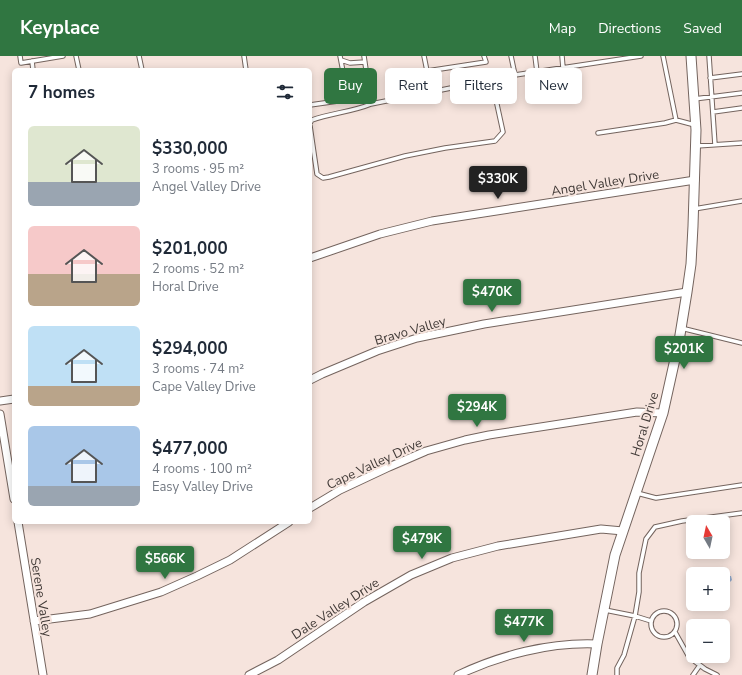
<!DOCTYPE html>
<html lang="en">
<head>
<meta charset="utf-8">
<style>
	:root { --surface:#fff; --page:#f2f2f3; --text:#1f2937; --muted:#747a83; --accent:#307641 }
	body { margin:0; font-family:"Nunito Sans",sans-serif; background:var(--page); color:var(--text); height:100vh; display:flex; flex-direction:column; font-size:15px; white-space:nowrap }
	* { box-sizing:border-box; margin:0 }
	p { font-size:13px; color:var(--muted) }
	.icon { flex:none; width:22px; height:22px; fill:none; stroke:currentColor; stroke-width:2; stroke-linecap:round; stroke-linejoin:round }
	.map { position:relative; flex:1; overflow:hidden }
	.sheet { position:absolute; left:12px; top:12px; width:300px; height:456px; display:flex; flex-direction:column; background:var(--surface); border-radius:6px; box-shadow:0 2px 10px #0003 }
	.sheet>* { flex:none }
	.banner { position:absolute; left:324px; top:12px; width:358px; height:36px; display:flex; gap:8px }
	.needle { width:26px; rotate:351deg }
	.fabs { position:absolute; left:686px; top:459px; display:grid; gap:8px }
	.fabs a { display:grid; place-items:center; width:44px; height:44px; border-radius:6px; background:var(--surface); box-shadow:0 2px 10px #0003; font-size:20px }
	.price { position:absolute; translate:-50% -34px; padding:0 9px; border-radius:4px; background:var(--accent); color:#fff; font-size:13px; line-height:26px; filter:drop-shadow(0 1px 2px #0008) }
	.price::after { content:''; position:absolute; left:50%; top:24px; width:12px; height:9px; margin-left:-6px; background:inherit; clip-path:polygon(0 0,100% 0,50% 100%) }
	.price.active { background:#222; color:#fff }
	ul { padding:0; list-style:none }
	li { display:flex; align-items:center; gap:12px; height:100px; padding:0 16px }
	li span { display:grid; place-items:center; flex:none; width:112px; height:80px; border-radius:6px; color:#555 }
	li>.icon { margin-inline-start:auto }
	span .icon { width:48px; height:48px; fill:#fffc; stroke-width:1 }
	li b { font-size:17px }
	h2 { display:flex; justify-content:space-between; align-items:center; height:48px; padding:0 16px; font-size:17px }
	.pill { padding:0 14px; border-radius:6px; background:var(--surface); box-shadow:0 2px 10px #0003; font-size:14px; line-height:36px }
	.pill.active { background:var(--accent); color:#fff }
	header { display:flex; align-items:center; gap:24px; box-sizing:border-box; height:56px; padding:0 20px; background:var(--accent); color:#fff }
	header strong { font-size:19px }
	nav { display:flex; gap:22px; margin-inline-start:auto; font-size:14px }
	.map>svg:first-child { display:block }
</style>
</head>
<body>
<header>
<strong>Keyplace</strong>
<nav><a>Map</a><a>Directions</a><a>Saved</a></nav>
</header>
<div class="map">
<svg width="742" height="619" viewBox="0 0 742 619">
	<rect width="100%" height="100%" fill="#f6e4dd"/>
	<!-- water -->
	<path fill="#90a8cb" d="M 725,520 L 731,520 L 732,524 L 728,528 L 729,539 L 726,541 L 723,538 L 723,523 Z"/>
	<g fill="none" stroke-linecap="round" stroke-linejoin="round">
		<!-- service casing -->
		<g stroke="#74645e" stroke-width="5.5">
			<path id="service" d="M 20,0 L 21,7 L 63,0
				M 76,0 L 79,14
				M 139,0 L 142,14
				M 244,0 L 246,14
				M 364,0 L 371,48
				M 424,0 L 427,15 L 486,6 L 484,0
				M 511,0 L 515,19 L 641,0
				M 535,0 L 537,16
				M 562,0 L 563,12
				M 663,0 L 676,64 L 695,69
				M 709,0 L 715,89
				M 341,4 L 350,7 L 365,6
				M 32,5 L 33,14
				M 710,22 L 742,18
				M 694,43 L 742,37
				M 310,49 L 338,45 L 346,31 L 340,0
				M 713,56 L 742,52
				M 310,67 L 312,64 C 331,57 352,56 371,48 L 486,25 L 493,30 L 503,76 L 495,85 L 445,92 L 405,100 L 329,121 L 323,122 L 317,118 L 310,70
				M 598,77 L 665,67 L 676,64
				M 696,90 L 742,87
				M 694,153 L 742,145
				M 681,272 L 742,287
				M 637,437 L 656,442 L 742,429
				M 605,554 L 635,560 L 651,565
				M651 568a13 13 0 1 1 26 0a13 13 0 1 1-26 0Z
				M 675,576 L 689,601 L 705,613 L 717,619
				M 617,619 L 617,612 L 624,599 L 635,560 L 639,536 L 639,517 L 646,483 L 655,471 L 682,465 L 742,457
				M 693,619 L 700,609"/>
		</g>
		<!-- minor casing -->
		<g stroke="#74645e" stroke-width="9">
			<path id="minor" d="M 310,202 L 380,178 L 432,165 L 695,124
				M 310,324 L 322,318 L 377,295 L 417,282 L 484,268 L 687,236
				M 0,345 L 14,343
				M 0,358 L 14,443
				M 310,452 L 340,434 L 389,411 L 426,395 L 465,384 L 489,379 L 637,356 L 663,357
				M 18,466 L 43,619
				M 34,565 L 90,558 L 161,536 L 197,520 L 230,504 L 289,466
				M 249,619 L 278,604 L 364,546 L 411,519 L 452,502 L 498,490 L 589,475 L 601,473 L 623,475
				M 458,619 C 500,599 550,586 597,588"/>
		</g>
		<!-- tertiary casing -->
		<g stroke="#74645e" stroke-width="11">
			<path id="tertiary" d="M 592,619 L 597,588 L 615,499 L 663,357 L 679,285 L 687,236 L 691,208 L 693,170 L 696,74 L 691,0"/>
		</g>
		<!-- service -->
		<use href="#service" stroke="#fff" stroke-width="3.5"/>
		<!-- minor -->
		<use href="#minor" stroke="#fff" stroke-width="7"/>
		<!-- tertiary -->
		<use href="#tertiary" stroke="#fff" stroke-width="9"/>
	</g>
	<g text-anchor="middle" stroke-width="4" stroke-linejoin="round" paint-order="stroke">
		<!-- street labels -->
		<g font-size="13" fill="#413a37" stroke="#f6e4dd">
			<text transform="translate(605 126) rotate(-9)" y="5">Angel Valley Drive</text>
			<text transform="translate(410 274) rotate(-16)" y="5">Bravo Valley</text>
			<text transform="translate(644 368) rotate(-73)" y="5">Horal Drive</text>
			<text transform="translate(374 407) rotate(-25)" y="5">Cape Valley Drive</text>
			<text transform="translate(42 541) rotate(81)" y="5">Serene Valley</text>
			<text transform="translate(335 552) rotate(-33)" y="5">Dale Valley Drive</text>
		</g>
	</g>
</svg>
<div class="fabs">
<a><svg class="needle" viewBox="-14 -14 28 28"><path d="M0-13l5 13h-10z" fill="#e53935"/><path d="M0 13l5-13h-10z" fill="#747a83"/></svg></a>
<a>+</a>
<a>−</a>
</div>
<b class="price active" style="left:498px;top:144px">$330K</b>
<b class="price" style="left:492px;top:257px">$470K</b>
<b class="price" style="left:684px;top:314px">$201K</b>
<b class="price" style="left:477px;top:372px">$294K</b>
<b class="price" style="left:422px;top:504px">$479K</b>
<b class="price" style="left:165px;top:524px">$566K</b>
<b class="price" style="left:524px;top:587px">$477K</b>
<div class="banner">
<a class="pill active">Buy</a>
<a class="pill">Rent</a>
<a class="pill">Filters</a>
<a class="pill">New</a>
</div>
<section class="sheet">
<h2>7 homes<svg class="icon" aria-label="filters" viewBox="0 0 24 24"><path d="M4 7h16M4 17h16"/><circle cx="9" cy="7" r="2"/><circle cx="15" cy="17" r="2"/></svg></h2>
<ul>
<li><span style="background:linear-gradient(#dfe7d0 70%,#9aa5b1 0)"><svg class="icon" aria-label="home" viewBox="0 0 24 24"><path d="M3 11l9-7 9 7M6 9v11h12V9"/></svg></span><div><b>$330,000</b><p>3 rooms · 95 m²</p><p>Angel Valley Drive</p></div></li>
<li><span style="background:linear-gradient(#f6c9c9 60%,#b9a48a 0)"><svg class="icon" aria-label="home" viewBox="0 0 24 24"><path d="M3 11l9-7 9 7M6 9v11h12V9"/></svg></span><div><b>$201,000</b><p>2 rooms · 52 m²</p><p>Horal Drive</p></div></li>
<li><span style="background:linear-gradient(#bfe0f5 75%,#b9a48a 0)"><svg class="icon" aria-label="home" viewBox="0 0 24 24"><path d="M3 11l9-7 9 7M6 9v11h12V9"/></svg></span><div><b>$294,000</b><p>3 rooms · 74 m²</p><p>Cape Valley Drive</p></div></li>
<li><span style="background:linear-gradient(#a9c7e8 75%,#9aa5b1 0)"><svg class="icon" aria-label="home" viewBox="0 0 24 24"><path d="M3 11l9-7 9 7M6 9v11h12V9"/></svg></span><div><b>$477,000</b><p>4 rooms · 100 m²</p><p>Easy Valley Drive</p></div></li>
</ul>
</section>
</div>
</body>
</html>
